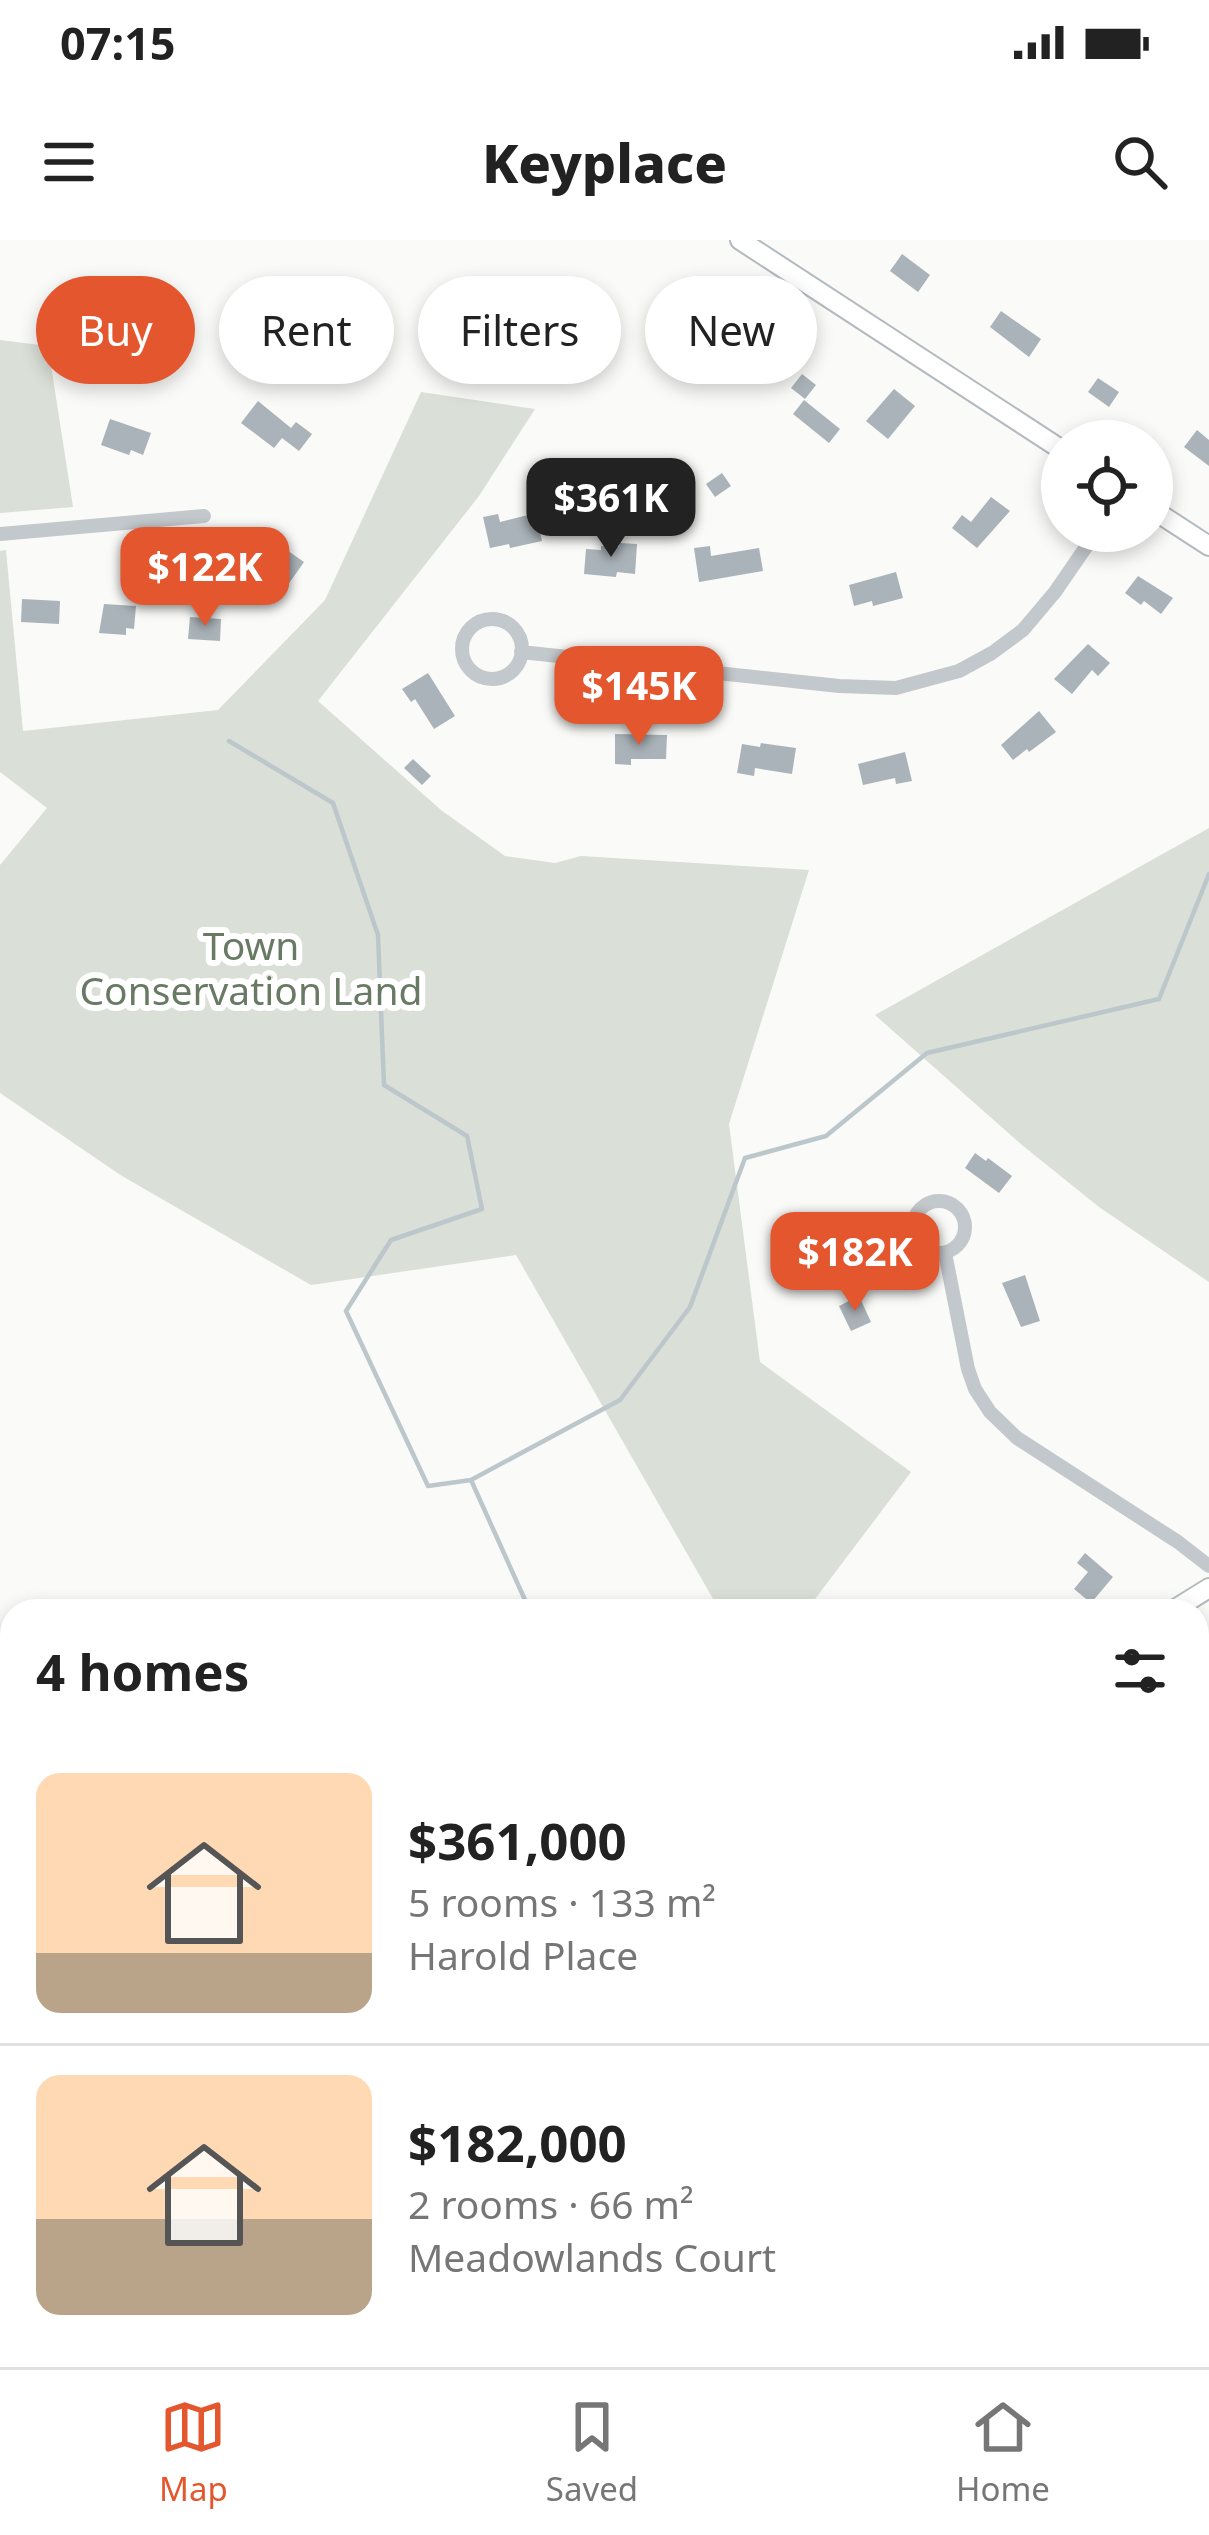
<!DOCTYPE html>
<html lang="en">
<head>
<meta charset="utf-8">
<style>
	:root { --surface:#fff; --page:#f6f6f6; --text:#222; --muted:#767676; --line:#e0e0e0; --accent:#e4572e }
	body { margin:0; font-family:"Noto Sans",sans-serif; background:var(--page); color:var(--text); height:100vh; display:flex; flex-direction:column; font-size:45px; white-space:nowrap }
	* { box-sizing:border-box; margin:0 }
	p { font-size:39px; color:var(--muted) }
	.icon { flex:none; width:66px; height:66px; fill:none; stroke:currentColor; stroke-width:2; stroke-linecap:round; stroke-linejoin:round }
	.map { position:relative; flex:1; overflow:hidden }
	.side { position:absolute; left:0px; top:1359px; width:1209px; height:768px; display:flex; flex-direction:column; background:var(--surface); border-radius:36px 36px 0 0; box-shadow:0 6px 18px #0003 }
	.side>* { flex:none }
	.hud { position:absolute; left:36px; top:36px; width:1137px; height:108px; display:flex; gap:24px }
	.buttons { position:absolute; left:1041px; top:180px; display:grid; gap:24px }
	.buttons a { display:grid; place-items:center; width:132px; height:132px; border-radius:50%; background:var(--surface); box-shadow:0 6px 18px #0003; font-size:60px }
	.price { position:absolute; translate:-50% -102px; padding:0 27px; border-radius:24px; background:var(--accent); color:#fff; font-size:39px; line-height:78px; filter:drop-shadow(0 3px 6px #0008) }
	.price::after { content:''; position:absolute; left:50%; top:72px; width:36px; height:27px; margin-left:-18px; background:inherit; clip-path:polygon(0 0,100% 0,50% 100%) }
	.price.current { background:#222; color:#fff }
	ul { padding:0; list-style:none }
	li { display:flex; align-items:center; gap:36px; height:300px; padding:0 36px }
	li+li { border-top:3px solid var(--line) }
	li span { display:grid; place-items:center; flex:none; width:336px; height:240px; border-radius:24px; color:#555 }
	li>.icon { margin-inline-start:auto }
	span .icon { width:144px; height:144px; fill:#fffc; stroke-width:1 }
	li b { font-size:51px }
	h2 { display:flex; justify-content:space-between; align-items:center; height:144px; padding:0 36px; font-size:51px }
	.chip { padding:0 42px; border-radius:54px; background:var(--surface); box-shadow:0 6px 18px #0003; font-size:42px; line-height:108px }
	.chip.current { background:var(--accent); color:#fff }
	.status { display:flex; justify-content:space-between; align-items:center; height:84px; padding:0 60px; background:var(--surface); direction:ltr }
	.status svg { height:33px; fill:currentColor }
	header { display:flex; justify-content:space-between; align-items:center; height:156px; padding:0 36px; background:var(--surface); font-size:54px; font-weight:800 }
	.dock { display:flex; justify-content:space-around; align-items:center; height:168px; border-top:3px solid var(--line); background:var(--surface); font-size:33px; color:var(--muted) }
	.dock a { display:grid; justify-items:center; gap:6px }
	.dock .current { color:var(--accent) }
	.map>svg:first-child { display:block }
</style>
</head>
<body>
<div class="status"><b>07:15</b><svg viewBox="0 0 49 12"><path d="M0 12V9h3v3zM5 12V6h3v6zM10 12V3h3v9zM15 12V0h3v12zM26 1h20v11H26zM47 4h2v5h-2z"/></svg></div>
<header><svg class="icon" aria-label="menu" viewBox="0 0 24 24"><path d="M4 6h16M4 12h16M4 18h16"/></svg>Keyplace<svg class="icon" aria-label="search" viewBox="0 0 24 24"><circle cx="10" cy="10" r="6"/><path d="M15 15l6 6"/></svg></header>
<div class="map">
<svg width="1209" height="2127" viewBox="0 0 1209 2127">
	<rect width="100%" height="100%" fill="#fafaf8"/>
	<!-- green -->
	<path fill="#dadfd7" d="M 0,100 L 48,106 L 73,267 L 0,273 Z
		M 421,152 L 535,169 L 479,256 L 318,461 L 441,570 L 505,616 L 555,623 L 581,616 L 809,630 L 729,884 L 760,1122 L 911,1232 L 806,1371 L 720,1371 L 516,1015 L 311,1045 L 122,936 L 0,853 L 0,625 L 47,568 L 0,532 L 0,311 L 6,310 L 23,491 L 218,470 L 325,360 Z
		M 1209,588 L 1209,1042 L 1099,967 L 1022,905 L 875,775 Z"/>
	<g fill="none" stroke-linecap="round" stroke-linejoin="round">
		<!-- stream -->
		<path stroke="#bbc7cb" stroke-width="4.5" d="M 229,501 L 333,563 L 378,695 L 384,845 L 467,896 L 482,969 L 391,1000 L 346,1071 L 428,1246 L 471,1240 L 620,1160 L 690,1067 L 745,918 L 826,896 L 927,813 L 1159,759 L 1209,634
			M 471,1240 L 530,1371
			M 802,2115 L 807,2127"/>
	</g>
	<!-- building -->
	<path fill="#aab3b9" d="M 902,14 L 930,35 L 918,52 L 890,31 Z
		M 737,50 L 764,70 L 760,76 L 764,79 L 750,98 L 737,89 L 745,79 L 726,65 Z
		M 1001,71 L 1041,99 L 1029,117 L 990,87 Z
		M 802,134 L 816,145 L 805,159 L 791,148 Z
		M 1098,138 L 1119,152 L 1109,167 L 1088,152 Z
		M 894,149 L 915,166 L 888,199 L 866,181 Z
		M 804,160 L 840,189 L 829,203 L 793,174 Z
		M 258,161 L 291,188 L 296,182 L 312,194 L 299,211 L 282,198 L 274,208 L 241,183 Z
		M 110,179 L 151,193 L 143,215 L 131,210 L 129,215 L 101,205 Z
		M 1197,190 L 1209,200 L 1209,226 L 1184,207 Z
		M 722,233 L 731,246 L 715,257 L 706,244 Z
		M 991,257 L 1010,271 L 977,308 L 952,288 L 962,275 L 971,282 Z
		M 536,273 L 542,301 L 510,308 L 509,304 L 490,308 L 483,277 L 498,274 L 500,282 Z
		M 620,303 L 637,304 L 635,334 L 617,332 L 616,337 L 584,334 L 586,309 L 601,310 L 601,306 L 619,307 Z
		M 710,306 L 711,316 L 759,308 L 763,331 L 699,342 L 694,308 Z
		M 284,308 L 304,322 L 280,356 L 262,344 Z
		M 896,332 L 903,358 L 873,366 L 872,361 L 854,366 L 849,345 Z
		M 1138,336 L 1173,358 L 1161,374 L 1144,361 L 1141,365 L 1125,353 Z
		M 22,359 L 60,361 L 59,384 L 21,382 Z
		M 104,364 L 136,366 L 134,389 L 126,388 L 126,395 L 99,393 Z
		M 190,377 L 221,379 L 220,401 L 188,399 Z
		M 1088,404 L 1110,423 L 1098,436 L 1092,430 L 1072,454 L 1054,439 Z
		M 428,433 L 455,476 L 434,489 L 415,459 L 411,462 L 402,449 Z
		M 1039,471 L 1056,492 L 1029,512 L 1027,509 L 1013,520 L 1001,505 Z
		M 615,494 L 667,495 L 666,519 L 631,519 L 631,525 L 615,524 Z
		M 761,503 L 796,508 L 792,534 L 755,528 L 754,536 L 737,533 L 742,504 L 760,507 Z
		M 905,512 L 912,541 L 896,544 L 895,538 L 863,545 L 858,524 Z
		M 413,519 L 431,536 L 422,545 L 404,528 Z
		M 975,913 L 986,921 L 988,918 L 1012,936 L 999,953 L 965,928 Z
		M 1025,1035 L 1040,1081 L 1021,1087 L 1002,1043 Z
		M 859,1056 L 871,1082 L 851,1091 L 839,1066 Z
		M 1085,1313 L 1113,1337 L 1091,1363 L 1074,1349 L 1088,1332 L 1077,1323 Z"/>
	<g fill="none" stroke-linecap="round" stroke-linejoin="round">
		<!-- secondary casing -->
		<g stroke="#b3babf" stroke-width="22">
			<path id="secondary" d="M 740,0 L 1062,210
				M 1152,269 L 1209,306
				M 1172,1371 L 1209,1348
				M 257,2127 L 272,2115"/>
		</g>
		<!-- street -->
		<path stroke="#c3c8cc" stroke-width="14" d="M 0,294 L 204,276
			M462 409a30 30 0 1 1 60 0a30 30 0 1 1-60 0Z
			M 521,412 L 839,446 L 896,448 L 959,431 L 992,413 L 1023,390 L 1055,352 L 1097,291
			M913 987a26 26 0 1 1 52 0a26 26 0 1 1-52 0Z
			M 945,1013 L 968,1129 L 975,1149 L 990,1172 L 1017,1198 L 1178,1302 L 1209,1326
			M 1197,1604 L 1209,1609
			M 1197,1801 L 1209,1806
			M 1197,2037 L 1209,2009
			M 598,2115 L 606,2127
			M 1007,2115 L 1036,2127
			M 1159,2127 L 1164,2115"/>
		<!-- secondary -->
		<use href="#secondary" stroke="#fff" stroke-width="18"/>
	</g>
	<g text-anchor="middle" stroke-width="12" stroke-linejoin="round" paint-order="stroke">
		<!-- park labels -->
		<g font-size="39" fill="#687a64" stroke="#fff">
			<text x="251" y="720">Town<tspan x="251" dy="45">Conservation Land</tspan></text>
		</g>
	</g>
</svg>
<div class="buttons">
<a><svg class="icon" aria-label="locate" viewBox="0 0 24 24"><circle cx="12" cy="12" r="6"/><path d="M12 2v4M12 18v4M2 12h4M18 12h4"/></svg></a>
</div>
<b class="price current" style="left:611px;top:320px">$361K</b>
<b class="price" style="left:205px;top:389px">$122K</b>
<b class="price" style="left:639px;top:508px">$145K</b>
<b class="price" style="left:855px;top:1074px">$182K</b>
<div class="hud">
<a class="chip current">Buy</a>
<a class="chip">Rent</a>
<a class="chip">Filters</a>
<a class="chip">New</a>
</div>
<section class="side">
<h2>4 homes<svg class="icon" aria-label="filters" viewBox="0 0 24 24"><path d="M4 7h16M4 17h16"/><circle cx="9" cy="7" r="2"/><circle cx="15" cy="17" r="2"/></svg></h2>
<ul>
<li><span style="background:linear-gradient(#ffd9b3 75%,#b9a48a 0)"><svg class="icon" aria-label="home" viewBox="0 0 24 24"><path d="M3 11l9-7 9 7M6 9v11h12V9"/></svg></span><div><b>$361,000</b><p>5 rooms · 133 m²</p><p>Harold Place</p></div></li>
<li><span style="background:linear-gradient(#ffd9b3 60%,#b9a48a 0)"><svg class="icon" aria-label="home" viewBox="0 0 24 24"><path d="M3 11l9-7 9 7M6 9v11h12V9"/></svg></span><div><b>$182,000</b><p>2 rooms · 66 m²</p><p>Meadowlands Court</p></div></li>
</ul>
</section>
</div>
<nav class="dock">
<a class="current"><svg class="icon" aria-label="map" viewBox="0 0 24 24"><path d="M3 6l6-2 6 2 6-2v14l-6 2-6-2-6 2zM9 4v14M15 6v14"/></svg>Map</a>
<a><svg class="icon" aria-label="saved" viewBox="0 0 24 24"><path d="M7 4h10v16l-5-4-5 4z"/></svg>Saved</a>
<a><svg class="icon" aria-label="home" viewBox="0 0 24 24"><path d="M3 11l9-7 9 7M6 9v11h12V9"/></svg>Home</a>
</nav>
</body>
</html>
